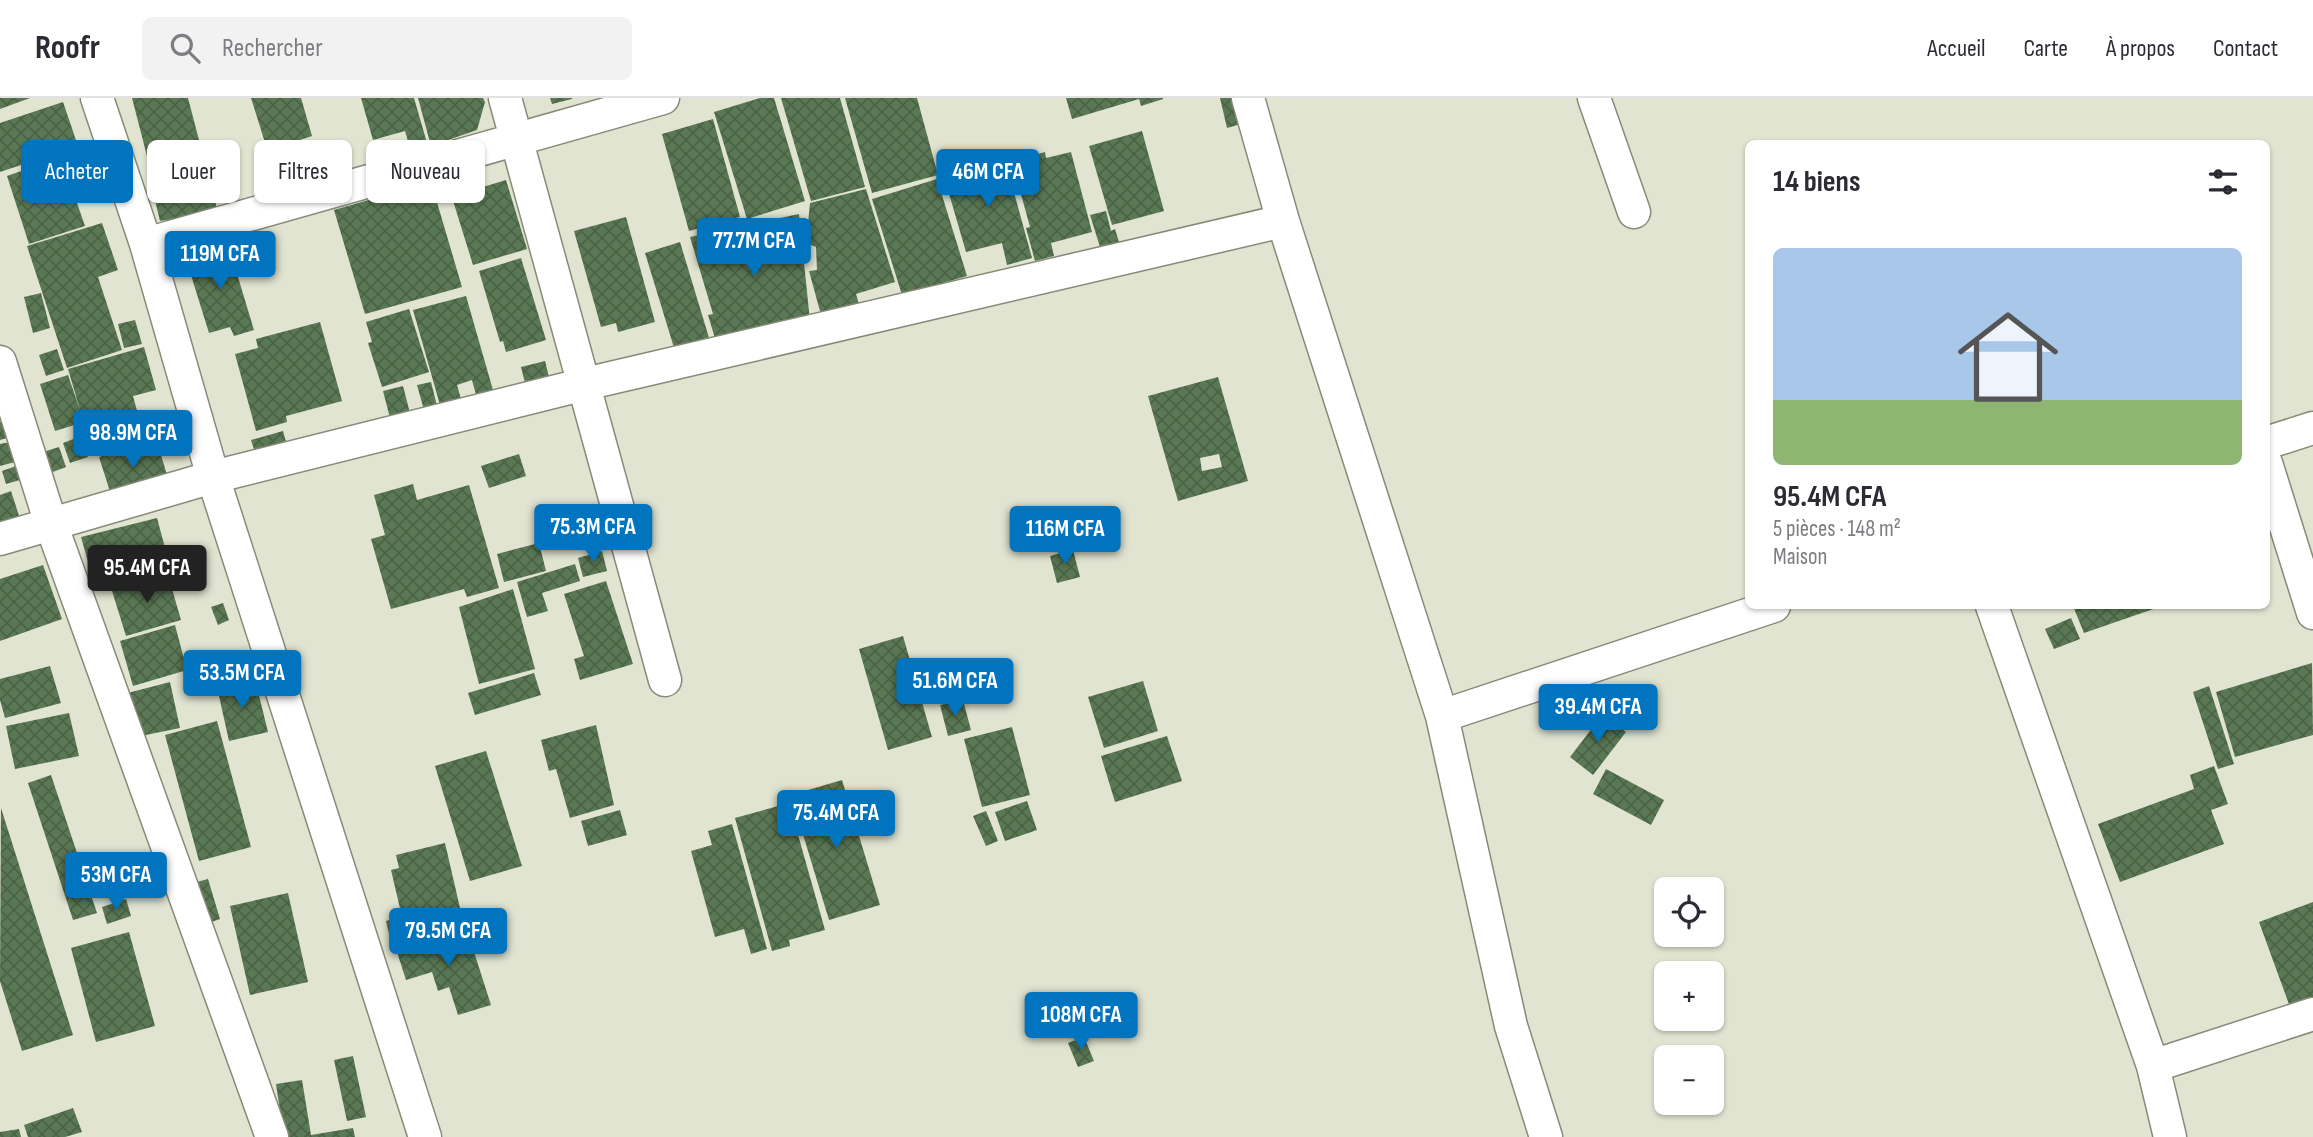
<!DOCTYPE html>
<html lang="fr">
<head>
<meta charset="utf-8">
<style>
	:root { --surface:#fff; --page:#f2f2f3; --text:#2b2b33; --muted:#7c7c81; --line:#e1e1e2; --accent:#0074be }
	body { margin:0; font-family:"Sofia Sans Condensed",sans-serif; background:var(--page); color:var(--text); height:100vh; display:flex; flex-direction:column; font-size:26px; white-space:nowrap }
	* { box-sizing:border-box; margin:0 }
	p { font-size:23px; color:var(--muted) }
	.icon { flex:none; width:38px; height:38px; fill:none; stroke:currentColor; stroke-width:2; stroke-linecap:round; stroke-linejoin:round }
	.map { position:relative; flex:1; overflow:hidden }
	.side { position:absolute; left:1745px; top:42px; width:525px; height:469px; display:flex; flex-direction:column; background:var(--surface); border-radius:10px; box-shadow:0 2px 5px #0004 }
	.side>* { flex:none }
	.guide { position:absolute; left:21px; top:42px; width:665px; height:63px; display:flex; gap:14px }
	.controls { position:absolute; left:1654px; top:779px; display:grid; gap:14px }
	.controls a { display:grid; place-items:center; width:70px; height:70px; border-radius:10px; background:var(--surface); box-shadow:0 2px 5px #0004; font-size:35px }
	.price { position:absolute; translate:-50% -60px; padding:0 16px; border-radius:7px; background:var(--accent); color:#fff; font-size:23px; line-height:46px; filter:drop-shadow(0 2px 4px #0008) }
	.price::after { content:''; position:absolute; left:50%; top:42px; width:21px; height:16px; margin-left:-10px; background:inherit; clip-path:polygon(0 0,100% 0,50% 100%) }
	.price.on { background:#222; color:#fff }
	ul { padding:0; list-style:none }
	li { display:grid; align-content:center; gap:14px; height:371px; padding:0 28px }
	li+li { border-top:2px solid var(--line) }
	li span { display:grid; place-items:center; height:217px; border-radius:10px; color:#555 }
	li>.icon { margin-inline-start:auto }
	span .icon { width:126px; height:126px; fill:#fffc; stroke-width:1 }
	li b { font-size:30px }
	h2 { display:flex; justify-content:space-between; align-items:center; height:84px; padding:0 28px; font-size:30px }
	.tag { padding:0 24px; border-radius:10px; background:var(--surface); box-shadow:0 2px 5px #0004; font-size:24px; line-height:63px }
	.tag.on { background:var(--accent); color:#fff }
	header { display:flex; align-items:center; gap:42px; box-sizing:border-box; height:98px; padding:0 35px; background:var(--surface); border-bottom:2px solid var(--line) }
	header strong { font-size:33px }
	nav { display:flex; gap:38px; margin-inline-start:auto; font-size:24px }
	.search { width:490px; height:63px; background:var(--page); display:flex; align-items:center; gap:18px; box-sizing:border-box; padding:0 24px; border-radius:10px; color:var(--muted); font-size:26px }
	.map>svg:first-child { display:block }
</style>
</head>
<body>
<header>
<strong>Roofr</strong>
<div class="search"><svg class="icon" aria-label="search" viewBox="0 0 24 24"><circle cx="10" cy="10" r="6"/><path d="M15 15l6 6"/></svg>Rechercher</div>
<nav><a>Accueil</a><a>Carte</a><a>À propos</a><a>Contact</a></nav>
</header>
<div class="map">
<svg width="2313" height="1039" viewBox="0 0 2313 1039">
	<defs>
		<pattern id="building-cross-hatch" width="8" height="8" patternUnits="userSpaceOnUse" patternTransform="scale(1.75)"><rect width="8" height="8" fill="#5a7854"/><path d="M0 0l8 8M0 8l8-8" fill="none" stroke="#4a6245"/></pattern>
	</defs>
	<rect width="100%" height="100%" fill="#e1e4d1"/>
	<!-- building -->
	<path fill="url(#building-cross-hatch)" fill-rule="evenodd" d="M 0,0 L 30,0 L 0,11 Z
		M 132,0 L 188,0 L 220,122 L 169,134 L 166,122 L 160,123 L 152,90 L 155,89 ZM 190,82 L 196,100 L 184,104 L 178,85 Z
		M 251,0 L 301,0 L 312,38 L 291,45 L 292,50 L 279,54 L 278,48 L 267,51 Z
		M 361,0 L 414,0 L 427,45 L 410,50 L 405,33 L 373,42 Z
		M 418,0 L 483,0 L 485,4 L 477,32 L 431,48 Z
		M 550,0 L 572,0 L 572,1 L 552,6 Z
		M 760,0 L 774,0 L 805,103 L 747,121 L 714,14 Z
		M 781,0 L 840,0 L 865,89 L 811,103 Z
		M 845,0 L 917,0 L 938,77 L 872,95 Z
		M 1066,0 L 1163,0 L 1163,1 L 1141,8 L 1139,1 L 1072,21 Z
		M 1220,0 L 1235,0 L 1241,26 L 1227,30 Z
		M 63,4 L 78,48 L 0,74 L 0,25 Z
		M 713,21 L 740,119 L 689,133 L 662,36 Z
		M 1142,33 L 1164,113 L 1112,127 L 1089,48 Z
		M 81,54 L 93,92 L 77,97 L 65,59 Z
		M 1045,54 L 1046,60 L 1071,54 L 1092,134 L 1051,145 L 1054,158 L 1035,163 L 1026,130 L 1030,129 L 1012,63 Z
		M 1004,58 L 1032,160 L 1007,167 L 1002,145 L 966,154 L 943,75 Z
		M 61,59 L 85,128 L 29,146 L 7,78 Z
		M 466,71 L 473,92 L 506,82 L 527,151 L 473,167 L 445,77 Z
		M 937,81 L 967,178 L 902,197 L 872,101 Z
		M 431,84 L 462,189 L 365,216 L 334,112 Z
		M 866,91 L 895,184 L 856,196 L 861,213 L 823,224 L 809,173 L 817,172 L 816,149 L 806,145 L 810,105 Z
		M 1106,113 L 1111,133 L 1115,131 L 1119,144 L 1100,149 L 1090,117 Z
		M 799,116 L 810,223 L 717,247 L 708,217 L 713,216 L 690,139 Z
		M 626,119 L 655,224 L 618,234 L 616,225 L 601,229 L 574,133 Z
		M 102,125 L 118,172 L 98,179 L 122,252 L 67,270 L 27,148 Z
		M 680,144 L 710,243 L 675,253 L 645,155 Z
		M 228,146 L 254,232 L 234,238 L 230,229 L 209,235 L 185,158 Z
		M 521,160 L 546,242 L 506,254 L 503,243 L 500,244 L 479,173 Z
		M 41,195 L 50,230 L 33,235 L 24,199 Z
		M 466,198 L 497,306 L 480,311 L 472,282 L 457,287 L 465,315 L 444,321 L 413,212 Z
		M 409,211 L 429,274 L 382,289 L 368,245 L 372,244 L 366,224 Z
		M 135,222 L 142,246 L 124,250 L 118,226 Z
		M 320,224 L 342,303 L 286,318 L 287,324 L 256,333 L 235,256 L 258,250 L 256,241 Z
		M 144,249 L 156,292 L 133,298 L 145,342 L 93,357 L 84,324 L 55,333 L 40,286 L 68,277 L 80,312 L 68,271 Z
		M 57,251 L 64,272 L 46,278 L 39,257 Z
		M 545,263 L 549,279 L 525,285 L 521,269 Z
		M 1218,279 L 1248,383 L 1178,403 L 1148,298 ZM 1219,356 L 1222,369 L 1202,373 L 1200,360 Z
		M 431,284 L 437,308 L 424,312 L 417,287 Z
		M 403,288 L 411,319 L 391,324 L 383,293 Z
		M 5,323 L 10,339 L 0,342 L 0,324 Z
		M 283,333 L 288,351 L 257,361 L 251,342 Z
		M 81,338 L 88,359 L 70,365 L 63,345 Z
		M 156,341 L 168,380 L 114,406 L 99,359 Z
		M 10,344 L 15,364 L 0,368 L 0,346 Z
		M 59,349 L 66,369 L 50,375 L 43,354 Z
		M 519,356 L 526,378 L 489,390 L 481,368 Z
		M 16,368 L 20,382 L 6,386 L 2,373 Z
		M 413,386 L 417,402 L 469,387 L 499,490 L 467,499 L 464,491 L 391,511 L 371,441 L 385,437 L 374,397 Z
		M 11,393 L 22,427 L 0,434 L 0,397 Z
		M 157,420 L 171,472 L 96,492 L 81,439 Z
		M 539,445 L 546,473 L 504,484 L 497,456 Z
		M 1073,452 L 1080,479 L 1057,485 L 1050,458 Z
		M 602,453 L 607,473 L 583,479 L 578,460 Z
		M 575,466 L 580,483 L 542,495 L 548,513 L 527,519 L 517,484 Z
		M 43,467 L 62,521 L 0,543 L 0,481 Z
		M 168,477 L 181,522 L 126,538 L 112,493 Z
		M 606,483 L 633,566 L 580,582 L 574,561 L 584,558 L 564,496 Z
		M 513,491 L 535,571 L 479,586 L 459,509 Z
		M 223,505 L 229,522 L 218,527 L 211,509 Z
		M 2073,508 L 2162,508 L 2084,535 Z
		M 2071,520 L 2080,541 L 2054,551 L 2045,531 Z
		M 175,527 L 187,572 L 133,588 L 120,543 Z
		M 903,538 L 932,639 L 888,652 L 859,551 Z
		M 2312,565 L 2313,637 L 2235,659 L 2216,594 Z
		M 50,568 L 61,605 L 5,620 L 0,602 L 0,581 Z
		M 534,575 L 541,597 L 475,617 L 468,595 Z
		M 255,581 L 268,634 L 229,643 L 217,589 Z
		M 1143,583 L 1158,633 L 1104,650 L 1088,599 Z
		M 170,584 L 180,630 L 131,640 L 120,597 Z
		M 2209,588 L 2234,666 L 2218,671 L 2193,594 Z
		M 963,602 L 971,632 L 948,638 L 940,607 Z
		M 69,615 L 79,658 L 15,671 L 6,628 Z
		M 1603,616 L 1626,634 L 1593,677 L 1570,659 Z
		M 217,623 L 251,749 L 199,763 L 165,637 Z
		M 596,627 L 614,707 L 570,720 L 556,671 L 549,673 L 541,642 Z
		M 1012,629 L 1030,697 L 982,709 L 964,641 Z
		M 1167,638 L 1182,683 L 1115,704 L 1101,658 Z
		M 486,653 L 522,768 L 470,783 L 435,668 Z
		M 2214,668 L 2228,706 L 2211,712 L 2224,746 L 2120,784 L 2098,726 L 2194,691 L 2190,677 Z
		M 1606,671 L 1664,702 L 1651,727 L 1593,696 Z
		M 51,677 L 97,815 L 73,822 L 28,685 Z
		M 842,682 L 880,807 L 829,822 L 791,697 Z
		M 1027,703 L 1037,732 L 1005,743 L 995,714 Z
		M 789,705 L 825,832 L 789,842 L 790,848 L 772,853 L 735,720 Z
		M 1,710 L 73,937 L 22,953 L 0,883 Z
		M 620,712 L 627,737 L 588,748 L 581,723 Z
		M 986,713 L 998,743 L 986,748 L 973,718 Z
		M 732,726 L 767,851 L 751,856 L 744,831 L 715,839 L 691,753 L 712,747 L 708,733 Z
		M 445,745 L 463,823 L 390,840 L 386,823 L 402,819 L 391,772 L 399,770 L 396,757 Z
		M 208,781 L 220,821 L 206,826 L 193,785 Z
		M 288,795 L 308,884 L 250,897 L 230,808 Z
		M 126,801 L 131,818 L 107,826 L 102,809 Z
		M 2313,804 L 2313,901 L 2290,909 L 2259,824 Z
		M 466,829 L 491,907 L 458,917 L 449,889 L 438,893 L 432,874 L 406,882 L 396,851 Z
		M 129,834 L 155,928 L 96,944 L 71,850 Z
		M 1084,939 L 1094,963 L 1078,969 L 1068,945 Z
		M 353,958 L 366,1019 L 347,1023 L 334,962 Z
		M 302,982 L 311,1037 L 353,1030 L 355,1039 L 284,1039 L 276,986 Z
		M 73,1010 L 82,1034 L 65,1039 L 28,1039 L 24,1027 Z
		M 19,1031 L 21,1039 L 0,1039 L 0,1034 Z"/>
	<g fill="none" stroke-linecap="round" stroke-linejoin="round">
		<!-- street casing -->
		<g stroke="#878a78" stroke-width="35">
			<path id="street" d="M 97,0 L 146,146 L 213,379 L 425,1039
				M 505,0 L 665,582
				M 1248,0 L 1283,123 L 1442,618 L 1511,928 L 1546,1039
				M 1594,0 L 1634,114
				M 146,146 L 663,0
				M 0,264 L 51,426 L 272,1039
				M 2266,345 L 2313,330
				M 2266,365 L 2313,515
				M 0,441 L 213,379 L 585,286 L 1283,123
				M 1992,508 L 2153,968 L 2170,1039
				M 1442,618 L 1774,508
				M 2153,968 L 2313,916"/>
		</g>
		<!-- street -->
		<use href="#street" stroke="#fff" stroke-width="32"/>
	</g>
</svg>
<div class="controls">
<a><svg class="icon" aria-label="locate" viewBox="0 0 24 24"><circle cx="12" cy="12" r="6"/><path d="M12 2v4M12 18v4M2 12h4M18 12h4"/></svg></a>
<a>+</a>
<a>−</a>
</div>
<b class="price" style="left:988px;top:111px">46M CFA</b>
<b class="price" style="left:754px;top:180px">77.7M CFA</b>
<b class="price" style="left:220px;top:193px">119M CFA</b>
<b class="price" style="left:133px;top:372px">98.9M CFA</b>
<b class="price" style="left:593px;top:466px">75.3M CFA</b>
<b class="price" style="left:1065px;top:468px">116M CFA</b>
<b class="price on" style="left:147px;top:507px">95.4M CFA</b>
<b class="price" style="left:242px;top:612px">53.5M CFA</b>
<b class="price" style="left:955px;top:620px">51.6M CFA</b>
<b class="price" style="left:1598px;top:646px">39.4M CFA</b>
<b class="price" style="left:836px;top:752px">75.4M CFA</b>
<b class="price" style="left:116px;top:814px">53M CFA</b>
<b class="price" style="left:448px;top:870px">79.5M CFA</b>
<b class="price" style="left:1081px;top:954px">108M CFA</b>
<div class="guide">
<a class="tag on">Acheter</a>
<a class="tag">Louer</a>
<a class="tag">Filtres</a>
<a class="tag">Nouveau</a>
</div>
<section class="side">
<h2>14 biens<svg class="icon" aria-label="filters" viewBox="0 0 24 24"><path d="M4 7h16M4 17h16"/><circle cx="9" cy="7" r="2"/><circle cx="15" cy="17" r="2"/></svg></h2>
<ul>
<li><span style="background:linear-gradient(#a9c7e8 70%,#8fb573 0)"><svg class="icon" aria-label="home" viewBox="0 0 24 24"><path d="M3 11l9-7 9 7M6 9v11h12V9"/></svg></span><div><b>95.4M CFA</b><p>5 pièces · 148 m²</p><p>Maison</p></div></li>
</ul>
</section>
</div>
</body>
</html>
